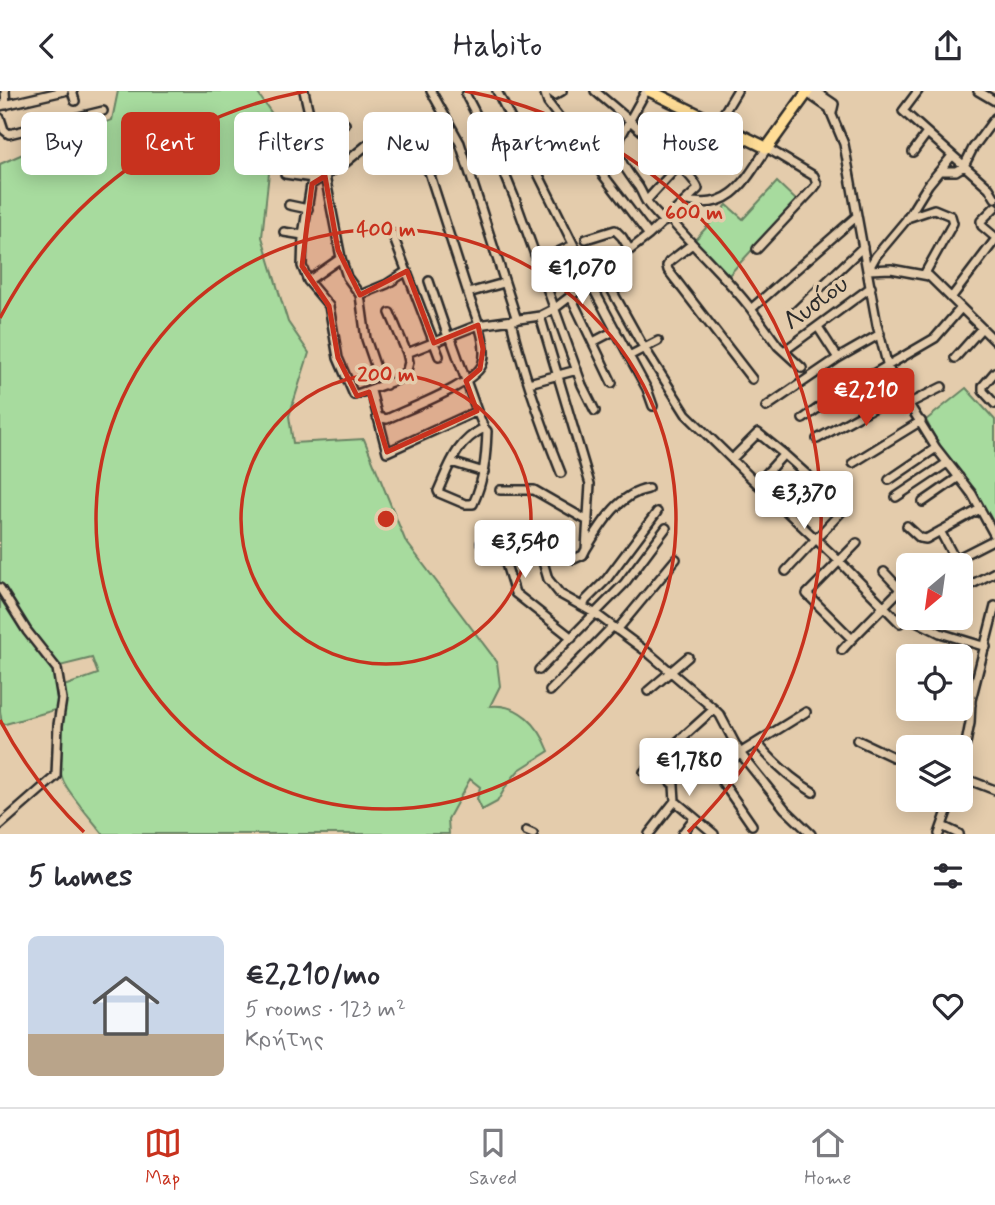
<!DOCTYPE html>
<html lang="en">
<head>
<meta charset="utf-8">
<style>
	:root { --surface:#fff; --page:#f7f7f7; --text:#2b2b33; --muted:#7c7c81; --line:#e1e1e2; --accent:#c8321e }
	body { margin:0; font-family:Mynerve,sans-serif; background:var(--page); color:var(--text); height:100vh; display:flex; flex-direction:column; font-size:26px; white-space:nowrap }
	* { box-sizing:border-box; margin:0 }
	p { font-size:23px; color:var(--muted) }
	.icon { flex:none; width:38px; height:38px; fill:none; stroke:currentColor; stroke-width:2; stroke-linecap:round; stroke-linejoin:round }
	.map { position:relative; height:743px; overflow:hidden }
	.sheet { display:flex; flex-direction:column; background:var(--surface); flex:1 }
	.sheet>* { flex:none }
	.banner { position:absolute; left:21px; top:21px; width:954px; height:63px; display:flex; gap:14px }
	.needle { width:46px; rotate:209deg }
	.buttons { position:absolute; left:896px; top:462px; display:grid; gap:14px }
	.buttons a { display:grid; place-items:center; width:77px; height:77px; border-radius:10px; background:var(--surface); box-shadow:0 4px 18px #0003; font-size:35px }
	.price { position:absolute; translate:-50% -60px; padding:0 16px; border-radius:7px; background:#fff; color:#222; font-size:23px; line-height:46px; filter:drop-shadow(0 2px 4px #0008) }
	.price::after { content:''; position:absolute; left:50%; top:42px; width:21px; height:16px; margin-left:-10px; background:inherit; clip-path:polygon(0 0,100% 0,50% 100%) }
	.price.active { background:var(--accent); color:#fff }
	ul { padding:0; list-style:none }
	li { display:flex; align-items:center; gap:21px; height:175px; padding:0 28px }
	li+li { border-top:2px solid var(--line) }
	li span { display:grid; place-items:center; flex:none; width:196px; height:140px; border-radius:10px; color:#555 }
	li>.icon { margin-inline-start:auto }
	span .icon { width:84px; height:84px; fill:#fffc; stroke-width:1 }
	li b { font-size:30px }
	h2 { display:flex; justify-content:space-between; align-items:center; height:84px; padding:0 28px; font-size:30px }
	.pill { padding:0 24px; border-radius:10px; background:var(--surface); box-shadow:0 4px 18px #0003; font-size:24px; line-height:63px }
	.pill.active { background:var(--accent); color:#fff }
	header { display:flex; justify-content:space-between; align-items:center; height:91px; padding:0 28px; background:var(--surface); font-size:32px; font-weight:600 }
	.dock { display:flex; justify-content:space-around; align-items:center; height:98px; border-top:2px solid var(--line); background:var(--surface); font-size:19px; color:var(--muted) }
	.dock a { display:grid; justify-items:center; gap:4px }
	.dock .active { color:var(--accent) }
	.map>svg:first-child { display:block }
</style>
</head>
<body>
<header><svg class="icon" aria-label="back" viewBox="0 0 24 24"><path d="M15 5l-7 7 7 7"/></svg>Habito<svg class="icon" aria-label="share" viewBox="0 0 24 24"><path d="M12 15V3M7 8l5-5 5 5M5 13v7h14v-7"/></svg></header>
<div class="map">
<svg width="995" height="743" viewBox="0 0 995 743">
	<rect width="100%" height="100%" fill="#e4ccac"/>
	<filter id="ink" filterUnits="userSpaceOnUse"><feTurbulence type="fractalNoise" baseFrequency=".0143" numOctaves="2"/><feDisplacementMap in="SourceGraphic" scale="14" xChannelSelector="R" yChannelSelector="G"/><feConvolveMatrix kernelMatrix="1 2 1 2 8 2 1 2 1" color-interpolation-filters="sRGB"/></filter>
	<g filter="url(#ink)">
		<!-- green -->
		<path fill="#a7db9e" stroke="#698364" stroke-width="2" d="M 118,0 L 256,0 L 275,27 L 262,146 L 288,231 L 309,262 L 289,325 L 293,352 L 364,348 L 405,449 L 497,571 L 500,595 L 490,615 C 519,612 539,634 549,660 L 519,679 L 508,692 L 497,711 L 482,719 L 477,708 L 480,696 L 470,688 L 448,728 L 449,743 L 103,743 C 93,730 68,702 63,689 C 53,666 67,621 64,595 L 98,583 L 92,567 L 60,575 L 30,539 L 0,492 L 0,73 L 39,56 L 112,29 Z
			M 777,91 L 797,110 L 729,184 L 693,151 L 727,114 L 743,128 Z
			M 966,297 L 995,329 L 995,441 L 937,352 L 926,329 Z
			M 0,506 L 54,580 L 58,618 L 2,634 L 0,620 Z"/>
		<g fill="none" stroke-linecap="round" stroke-linejoin="round">
			<!-- minor casing -->
			<g stroke="#2b2b2b" stroke-width="12">
				<path id="minor" d="M 5,0 L 6,14
					M 72,0 L 75,10
					M 304,0 L 315,48 L 316,63 L 303,144 L 302,175 L 308,190 L 329,215 L 338,267 L 354,304 L 397,289 L 407,279 L 409,271 L 407,262 L 390,222
					M 431,0 L 460,52 L 517,229
					M 497,0 L 591,189 L 593,197 L 629,265
					M 544,0 L 548,12 L 649,144
					M 550,0 L 555,4 L 562,0
					M 646,0 L 621,45 C 613,65 627,80 638,95 C 641,99 643,105 646,110 C 650,117 658,124 664,131
					M 815,0 L 834,13 L 832,22
					M 918,0 L 903,20 L 989,97 L 995,107
					M 978,0 L 995,10
					M 807,2 L 829,17 L 844,53 L 877,234 L 888,276 L 894,289 L 936,357 L 972,403 L 995,445
					M 466,4 L 497,64 L 515,108 L 582,294 L 595,320
					M 0,15 L 64,0
					M 0,27 L 4,39 L 9,43 L 103,20
					M 297,33 L 312,34
					M 315,48 L 345,33
					M 913,61 L 927,42
					M 420,76 L 424,75 L 429,81 L 468,202 L 504,192
					M 941,80 L 956,80 L 964,75 L 973,57 L 995,27
					M 688,82 L 737,0
					M 285,83 L 313,87
					M 325,85 L 341,167
					M 312,93 L 345,72 L 368,53
					M 646,110 L 679,74
					M 688,110 C 732,120 746,88 767,57 L 814,85 L 817,93 L 814,97 L 757,158
					M 289,114 L 308,118
					M 995,116 L 981,130 L 982,135 L 995,146
					M 669,127 C 695,158 726,185 751,218 L 857,125
					M 907,127 L 934,118 L 951,125 L 953,132 L 924,184
					M 284,141 L 303,144
					M 392,142 L 439,265
					M 586,148 L 615,139 L 622,146 L 630,159
					M 691,154 L 669,171 L 667,175 L 668,179 L 752,288
					M 552,164 L 573,154
					M 868,179 L 891,178 L 929,185 L 995,250
					M 868,179 L 876,165 L 907,128 L 928,94 L 951,66
					M 605,180 L 605,187 L 640,250 L 686,323 L 751,387 L 839,470 L 900,532
					M 308,190 L 341,167 L 347,186 L 360,204 L 366,248 L 377,280 L 386,294
					M 429,190 L 448,246
					M 360,204 L 387,193 L 407,180
					M 571,206 L 612,292
					M 951,207 L 995,149
					M 751,218 L 778,255 L 802,277
					M 795,221 L 863,156
					M 540,225 L 590,393 L 586,458 L 583,464 L 574,468 L 539,438 L 534,440 L 548,488 L 560,503 L 596,523 L 651,564 L 714,618 L 720,624 L 740,662 L 785,718 L 811,743
					M 511,230 C 523,282 541,332 561,382
					M 818,236 L 838,267
					M 593,251 L 616,239
					M 784,260 L 871,196
					M 407,262 L 478,234 L 540,225 L 554,218 L 649,144 L 698,98 C 696,83 612,15 595,0
					M 955,267 L 981,238
					M 995,281 L 983,295 L 983,300 L 995,313
					M 529,292 L 577,279
					M 371,300 L 387,361 L 477,320 L 450,245
					M 910,312 L 942,296
					M 653,315 L 647,298 L 629,265 L 658,250
					M 766,316 L 838,267 L 880,243
					M 477,320 L 484,337 C 456,351 450,373 438,400 L 439,402 L 465,413 L 473,413 C 484,389 486,367 487,340 L 484,337
					M 377,326 L 387,328 C 407,318 479,292 483,271 C 488,250 474,222 468,202
					M 803,328 L 832,307 L 935,247 L 961,217
					M 817,348 L 902,301
					M 784,363 L 843,416 L 843,419 L 786,480
					M 732,368 L 758,342 L 784,363 L 757,393
					M 451,371 L 484,381
					M 853,372 L 921,330
					M 889,389 L 936,357
					M 500,399 L 534,399 L 588,430
					M 896,406 L 947,372
					M 923,411 L 959,386
					M 907,435 L 920,447 L 926,448 L 980,418
					M 940,440 L 958,474
					M 481,452 L 501,457 L 515,502 L 572,547
					M 857,452 L 807,503 L 852,548 L 899,500 L 898,496 L 884,481
					M 586,458 C 601,434 618,403 648,398
					M 944,474 L 995,448
					M 961,479 L 969,494
					M 0,497 L 27,540 L 57,578 L 62,608 L 58,634 L 56,685 L 0,734
					M 961,499 L 995,481
					M 583,515 L 586,509 L 606,489 L 657,421
					M 916,530 L 940,542 L 986,556
					M 617,539 L 676,468
					M 842,559 L 852,548
					M 539,579 L 624,493 L 666,437
					M 550,600 L 612,536
					M 648,600 L 688,566
					M 961,609 L 971,614
					M 857,649 L 908,673
					M 757,652 C 773,671 791,688 813,701
					M 908,677 L 906,682 L 908,685
					M 961,678 L 970,632 L 971,609 L 995,515
					M 644,681 L 714,618
					M 961,686 L 995,699
					M 675,710 L 714,743
					M 752,734 L 721,689 L 720,680 L 740,662 L 806,621
					M 942,735 L 959,743
					M 526,740 L 533,743
					M 649,743 L 675,710 L 674,694 L 652,674
					M 682,743 L 694,727
					M 939,743 L 951,709"/>
			</g>
			<!-- major casing -->
			<g stroke="#2b2b2b" stroke-width="15">
				<path id="major" d="M 650,0 L 767,57 L 808,0"/>
			</g>
			<!-- minor -->
			<use href="#minor" stroke="#e4ccac" stroke-width="7"/>
			<!-- major -->
			<use href="#major" stroke="#ffdd96" stroke-width="10"/>
		</g>
	</g>
	<!-- marked area -->
	<path fill="#c8321e" fill-opacity="0.2" stroke="#c8321e" stroke-width="5" stroke-linejoin="round" d="M 325,85 L 338,159 L 360,204 L 407,180 L 434,252 L 478,234 L 483,258 L 480,278 L 466,290 L 477,320 L 387,361 L 369,301 L 357,305 L 338,267 L 329,215 L 302,175 L 312,93 Z"/>
	<!-- distance rings -->
	<g fill="none" stroke="#c8321e" stroke-width="3.5">
		<circle cx="386" cy="428" r="145"/>
		<circle cx="386" cy="428" r="290"/>
		<path d="M84 741A435 435 0 0 1 0 629M0 227A435 435 0 0 1 307 0M465 0A435 435 0 0 1 688 741"/>
	</g>
	<g text-anchor="middle" stroke-width="7" stroke-linejoin="round" paint-order="stroke">
		<!-- street labels -->
		<g font-size="26" fill="#2b2b2b" stroke="#e4ccac">
			<text transform="translate(815 211) rotate(-37)" y="9">Λυσίου</text>
		</g>
	</g>
	<circle cx="386" cy="428" r="10" fill="#c8321e" stroke="#e4ccac" stroke-width="3.5"/>
	<g font-size="21" text-anchor="middle" font-weight="bold" fill="#c8321e" stroke="#e4ccac" stroke-width="7" stroke-linejoin="round" paint-order="stroke">
		<text x="694" y="128">600 m</text>
		<text x="386" y="145">400 m</text>
		<text x="386" y="290">200 m</text>
	</g>
</svg>
<div class="buttons">
<a><svg class="needle" viewBox="-14 -14 28 28"><path d="M0-13l5 13h-10z" fill="#e53935"/><path d="M0 13l5-13h-10z" fill="#7c7c81"/></svg></a>
<a><svg class="icon" aria-label="locate" viewBox="0 0 24 24"><circle cx="12" cy="12" r="6"/><path d="M12 2v4M12 18v4M2 12h4M18 12h4"/></svg></a>
<a><svg class="icon" aria-label="layers" viewBox="0 0 24 24"><path d="M12 4l9 5-9 5-9-5zM3 14l9 5 9-5"/></svg></a>
</div>
<b class="price" style="left:582px;top:215px">€1,070</b>
<b class="price active" style="left:866px;top:337px">€2,210</b>
<b class="price" style="left:804px;top:440px">€3,370</b>
<b class="price" style="left:525px;top:489px">€3,540</b>
<b class="price" style="left:689px;top:707px">€1,780</b>
<div class="banner">
<a class="pill">Buy</a>
<a class="pill active">Rent</a>
<a class="pill">Filters</a>
<a class="pill">New</a>
<a class="pill">Apartment</a>
<a class="pill">House</a>
</div>
</div>
<section class="sheet">
<h2>5 homes<svg class="icon" aria-label="filters" viewBox="0 0 24 24"><path d="M4 7h16M4 17h16"/><circle cx="9" cy="7" r="2"/><circle cx="15" cy="17" r="2"/></svg></h2>
<ul>
<li><span style="background:linear-gradient(#c9d6e8 70%,#b9a48a 0)"><svg class="icon" aria-label="home" viewBox="0 0 24 24"><path d="M3 11l9-7 9 7M6 9v11h12V9"/></svg></span><div><b>€2,210/mo</b><p>5 rooms · 123 m²</p><p>Κρήτης</p></div><svg class="icon" aria-label="heart" viewBox="0 0 24 24"><path d="M12 20l-8-8c-3-5 5-10 8-4 3-6 11-1 8 4z"/></svg></li>
</ul>
</section>
<nav class="dock">
<a class="active"><svg class="icon" aria-label="map" viewBox="0 0 24 24"><path d="M3 6l6-2 6 2 6-2v14l-6 2-6-2-6 2zM9 4v14M15 6v14"/></svg>Map</a>
<a><svg class="icon" aria-label="saved" viewBox="0 0 24 24"><path d="M7 4h10v16l-5-4-5 4z"/></svg>Saved</a>
<a><svg class="icon" aria-label="home" viewBox="0 0 24 24"><path d="M3 11l9-7 9 7M6 9v11h12V9"/></svg>Home</a>
</nav>
</body>
</html>
